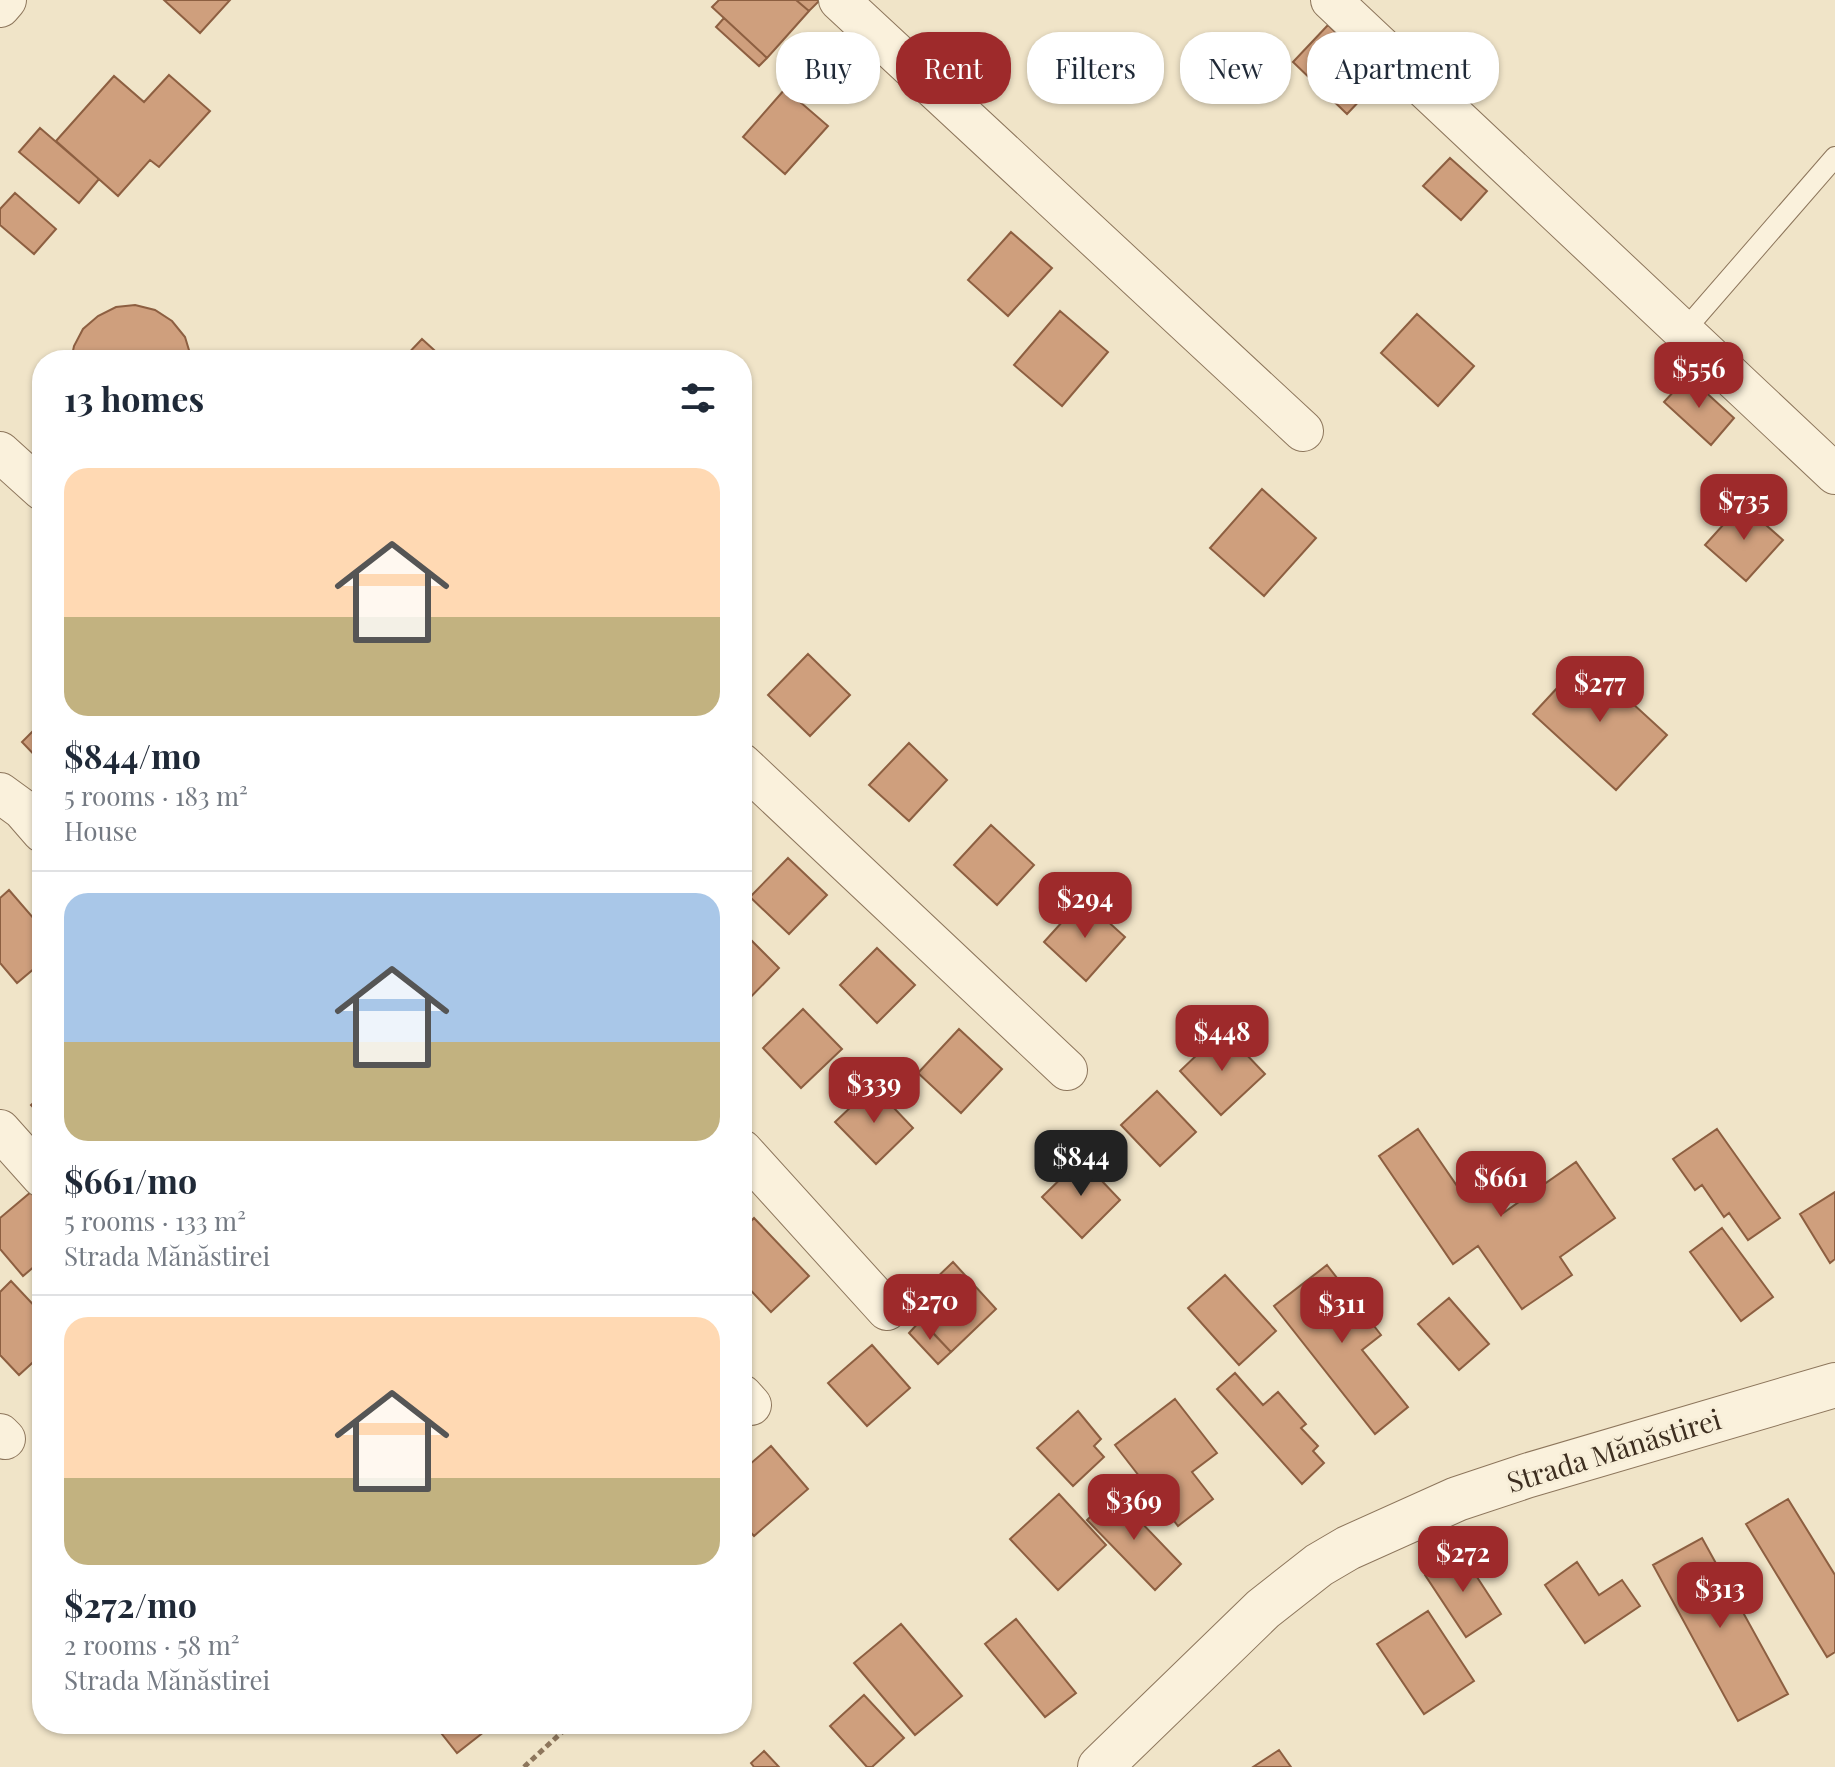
<!DOCTYPE html>
<html lang="en">
<head>
<meta charset="utf-8">
<style>
	:root { --surface:#fff; --page:#f2f2f3; --text:#1f2937; --muted:#747a83; --line:#e0e1e3; --accent:#9e2a2b }
	body { margin:0; font-family:"Playfair Display",serif; background:var(--page); color:var(--text); height:100vh; display:flex; flex-direction:column; font-size:30px; white-space:nowrap }
	* { box-sizing:border-box; margin:0 }
	p { font-size:26px; color:var(--muted) }
	.icon { flex:none; width:44px; height:44px; fill:none; stroke:currentColor; stroke-width:2; stroke-linecap:round; stroke-linejoin:round }
	.map { position:relative; flex:1; overflow:hidden }
	.panel { position:absolute; left:32px; top:350px; width:720px; height:1384px; display:flex; flex-direction:column; background:var(--surface); border-radius:32px; box-shadow:0 2px 6px #0004 }
	.panel>* { flex:none }
	.guide { position:absolute; left:776px; top:32px; width:760px; height:72px; display:flex; gap:16px }
	.price { position:absolute; translate:-50% -68px; padding:0 18px; border-radius:16px; background:var(--accent); color:#fff; font-size:26px; line-height:52px; filter:drop-shadow(0 2px 4px #0008) }
	.price::after { content:''; position:absolute; left:50%; top:48px; width:24px; height:18px; margin-left:-12px; background:inherit; clip-path:polygon(0 0,100% 0,50% 100%) }
	.price.on { background:#222; color:#fff }
	ul { padding:0; list-style:none }
	li { display:grid; align-content:center; gap:16px; height:424px; padding:0 32px }
	li+li { border-top:2px solid var(--line) }
	li span { display:grid; place-items:center; height:248px; border-radius:24px; color:#555 }
	li>.icon { margin-inline-start:auto }
	span .icon { width:144px; height:144px; fill:#fffc; stroke-width:1 }
	li b { font-size:34px }
	h2 { display:flex; justify-content:space-between; align-items:center; height:96px; padding:0 32px; font-size:34px }
	.pill { padding:0 28px; border-radius:32px; background:var(--surface); box-shadow:0 2px 6px #0004; font-size:28px; line-height:72px }
	.pill.on { background:var(--accent); color:#fff }
	.map>svg:first-child { display:block }
</style>
</head>
<body>
<div class="map">
<svg width="1835" height="1767" viewBox="0 0 1835 1767">
	<rect width="100%" height="100%" fill="#f0e4c8"/>
	<!-- building -->
	<path fill="#cf9f7d" stroke="#8d5f41" stroke-width="2" d="M 164,0 L 230,0 L 200,33 Z
		M 719,0 L 796,0 L 809,11 L 767,58 L 712,7 Z
		M 796,0 L 820,0 L 809,11 Z
		M 724,18 L 767,58 L 759,66 L 716,27 Z
		M 1328,25 L 1382,77 L 1347,114 L 1293,62 Z
		M 169,75 L 210,111 L 159,167 L 150,160 L 118,196 L 56,141 L 114,76 L 144,102 Z
		M 785,89 L 828,126 L 785,174 L 743,137 Z
		M 40,128 L 99,179 L 79,203 L 19,152 Z
		M 1450,158 L 1487,191 L 1461,220 L 1423,186 Z
		M 15,193 L 56,229 L 34,254 L 0,225 L 0,209 Z
		M 1011,232 L 1052,268 L 1008,316 L 968,280 Z
		M 135,305 L 155,310 L 172,321 L 185,337 L 192,360 L 71,360 L 74,346 L 83,329 L 98,316 L 116,307 Z
		M 1060,311 L 1108,352 L 1062,406 L 1014,365 Z
		M 1417,314 L 1474,366 L 1438,406 L 1381,353 Z
		M 422,339 L 445,360 L 402,360 Z
		M 1688,376 L 1734,418 L 1711,445 L 1664,402 Z
		M 1262,489 L 1316,538 L 1264,596 L 1210,548 Z
		M 1742,504 L 1783,540 L 1746,581 L 1705,545 Z
		M 808,654 L 850,695 L 810,736 L 768,695 Z
		M 1584,659 L 1667,735 L 1616,790 L 1533,714 Z
		M 42,722 L 42,763 L 22,742 Z
		M 909,743 L 947,780 L 909,821 L 869,785 Z
		M 991,825 L 1034,865 L 997,905 L 954,865 Z
		M 788,858 L 827,895 L 789,934 L 750,897 Z
		M 9,890 L 42,928 L 42,962 L 17,983 L 0,963 L 0,898 Z
		M 1083,899 L 1125,937 L 1086,981 L 1044,942 Z
		M 742,931 L 779,968 L 742,1006 Z
		M 877,948 L 915,985 L 877,1023 L 840,985 Z
		M 803,1009 L 842,1049 L 801,1088 L 763,1048 Z
		M 959,1029 L 1002,1069 L 961,1113 L 918,1073 Z
		M 1223,1030 L 1265,1074 L 1221,1115 L 1180,1071 Z
		M 873,1086 L 913,1128 L 876,1164 L 835,1122 Z
		M 1157,1091 L 1196,1132 L 1160,1166 L 1121,1125 Z
		M 42,1095 L 42,1117 L 31,1105 Z
		M 1418,1129 L 1466,1199 L 1484,1186 L 1503,1213 L 1576,1162 L 1615,1218 L 1560,1257 L 1572,1275 L 1522,1309 L 1478,1246 L 1453,1264 L 1379,1156 Z
		M 1717,1129 L 1780,1218 L 1748,1240 L 1729,1213 L 1724,1217 L 1702,1185 L 1695,1190 L 1673,1159 Z
		M 1081,1159 L 1120,1200 L 1082,1238 L 1042,1197 Z
		M 31,1192 L 42,1204 L 42,1260 L 23,1276 L 0,1249 L 0,1218 Z
		M 1835,1192 L 1835,1259 L 1830,1263 L 1800,1214 Z
		M 754,1218 L 809,1276 L 771,1312 L 742,1281 L 742,1230 Z
		M 1722,1228 L 1773,1297 L 1741,1321 L 1690,1252 Z
		M 953,1262 L 996,1309 L 951,1352 L 907,1306 Z
		M 1327,1265 L 1381,1335 L 1362,1350 L 1408,1407 L 1375,1434 L 1274,1306 Z
		M 1225,1275 L 1276,1331 L 1239,1365 L 1188,1308 Z
		M 11,1281 L 42,1314 L 42,1354 L 19,1375 L 0,1355 L 0,1292 Z
		M 1449,1298 L 1489,1344 L 1459,1370 L 1418,1324 Z
		M 921,1320 L 951,1352 L 938,1364 L 909,1333 Z
		M 872,1345 L 910,1388 L 867,1426 L 828,1383 Z
		M 1235,1373 L 1263,1405 L 1278,1392 L 1306,1424 L 1301,1428 L 1318,1446 L 1313,1451 L 1324,1463 L 1302,1484 L 1217,1389 Z
		M 1175,1399 L 1217,1453 L 1192,1472 L 1213,1499 L 1178,1526 L 1115,1445 Z
		M 1078,1411 L 1101,1439 L 1094,1446 L 1104,1457 L 1073,1486 L 1037,1448 Z
		M 771,1446 L 808,1489 L 754,1536 L 742,1523 L 742,1471 Z
		M 1059,1494 L 1106,1545 L 1058,1590 L 1010,1539 Z
		M 1114,1494 L 1181,1564 L 1155,1590 L 1087,1520 Z
		M 1788,1499 L 1835,1575 L 1835,1652 L 1827,1657 L 1746,1524 Z
		M 1702,1538 L 1788,1694 L 1738,1721 L 1653,1565 Z
		M 1460,1551 L 1501,1614 L 1466,1637 L 1425,1575 Z
		M 1577,1562 L 1599,1595 L 1622,1580 L 1640,1606 L 1585,1643 L 1545,1585 Z
		M 1428,1611 L 1474,1681 L 1424,1714 L 1377,1644 Z
		M 1016,1619 L 1076,1693 L 1045,1717 L 985,1644 Z
		M 901,1624 L 962,1696 L 915,1735 L 854,1663 Z
		M 864,1695 L 904,1738 L 872,1767 L 867,1767 L 830,1726 Z
		M 434,1724 L 494,1724 L 457,1753 Z
		M 1279,1750 L 1291,1767 L 1253,1767 Z
		M 764,1751 L 779,1767 L 754,1767 L 751,1763 Z"/>
	<g fill="none" stroke-linecap="round" stroke-linejoin="round">
		<!-- service casing -->
		<g stroke="#8d765c" stroke-width="22">
			<path id="service" d="M 1683,332 L 1835,157"/>
		</g>
		<!-- minor casing -->
		<g stroke="#8d765c" stroke-width="42">
			<path id="minor" d="M 839,0 L 1303,431
				M 1331,0 L 1835,474
				M 0,7 L 6,0
				M 0,452 L 42,490
				M 742,764 L 1067,1070
				M 0,793 L 22,809 L 42,832
				M 0,1130 L 42,1177
				M 742,1150 L 887,1310
				M 742,1395 L 751,1405
				M 0,1434 L 5,1439"/>
		</g>
		<!-- tertiary casing -->
		<g stroke="#8d765c" stroke-width="46">
			<path id="tertiary" d="M 1100,1767 L 1263,1609 L 1319,1565 L 1348,1548 L 1457,1499 L 1526,1476 L 1835,1385"/>
		</g>
		<!-- path -->
		<path stroke="#8d765c" stroke-width="5" stroke-dasharray="6 4" stroke-linecap="butt" d="M 524,1767 L 571,1724"/>
		<!-- service -->
		<use href="#service" stroke="#faf1dc" stroke-width="20"/>
		<!-- minor -->
		<use href="#minor" stroke="#faf1dc" stroke-width="40"/>
		<!-- tertiary -->
		<use href="#tertiary" stroke="#faf1dc" stroke-width="44"/>
	</g>
	<g text-anchor="middle" stroke-width="6" stroke-linejoin="round" paint-order="stroke">
		<!-- street labels -->
		<g font-size="28" fill="#3d2e20" stroke="#f7eed8">
			<text transform="translate(1614 1451) rotate(-17)" y="10">Strada Mănăstirei</text>
		</g>
	</g>
</svg>
<b class="price" style="left:1699px;top:410px">$556</b>
<b class="price" style="left:1744px;top:542px">$735</b>
<b class="price" style="left:1600px;top:724px">$277</b>
<b class="price" style="left:1085px;top:940px">$294</b>
<b class="price" style="left:1222px;top:1073px">$448</b>
<b class="price" style="left:874px;top:1125px">$339</b>
<b class="price on" style="left:1081px;top:1198px">$844</b>
<b class="price" style="left:1501px;top:1219px">$661</b>
<b class="price" style="left:930px;top:1342px">$270</b>
<b class="price" style="left:1342px;top:1345px">$311</b>
<b class="price" style="left:1134px;top:1542px">$369</b>
<b class="price" style="left:1463px;top:1594px">$272</b>
<b class="price" style="left:1720px;top:1630px">$313</b>
<div class="guide">
<a class="pill">Buy</a>
<a class="pill on">Rent</a>
<a class="pill">Filters</a>
<a class="pill">New</a>
<a class="pill">Apartment</a>
</div>
<section class="panel">
<h2>13 homes<svg class="icon" aria-label="filters" viewBox="0 0 24 24"><path d="M4 7h16M4 17h16"/><circle cx="9" cy="7" r="2"/><circle cx="15" cy="17" r="2"/></svg></h2>
<ul>
<li><span style="background:linear-gradient(#ffd9b3 60%,#c2b280 0)"><svg class="icon" aria-label="home" viewBox="0 0 24 24"><path d="M3 11l9-7 9 7M6 9v11h12V9"/></svg></span><div><b>$844/mo</b><p>5 rooms · 183 m²</p><p>House</p></div></li>
<li><span style="background:linear-gradient(#a9c7e8 60%,#c2b280 0)"><svg class="icon" aria-label="home" viewBox="0 0 24 24"><path d="M3 11l9-7 9 7M6 9v11h12V9"/></svg></span><div><b>$661/mo</b><p>5 rooms · 133 m²</p><p>Strada Mănăstirei</p></div></li>
<li><span style="background:linear-gradient(#ffd9b3 65%,#c2b280 0)"><svg class="icon" aria-label="home" viewBox="0 0 24 24"><path d="M3 11l9-7 9 7M6 9v11h12V9"/></svg></span><div><b>$272/mo</b><p>2 rooms · 58 m²</p><p>Strada Mănăstirei</p></div></li>
</ul>
</section>
</div>
</body>
</html>
